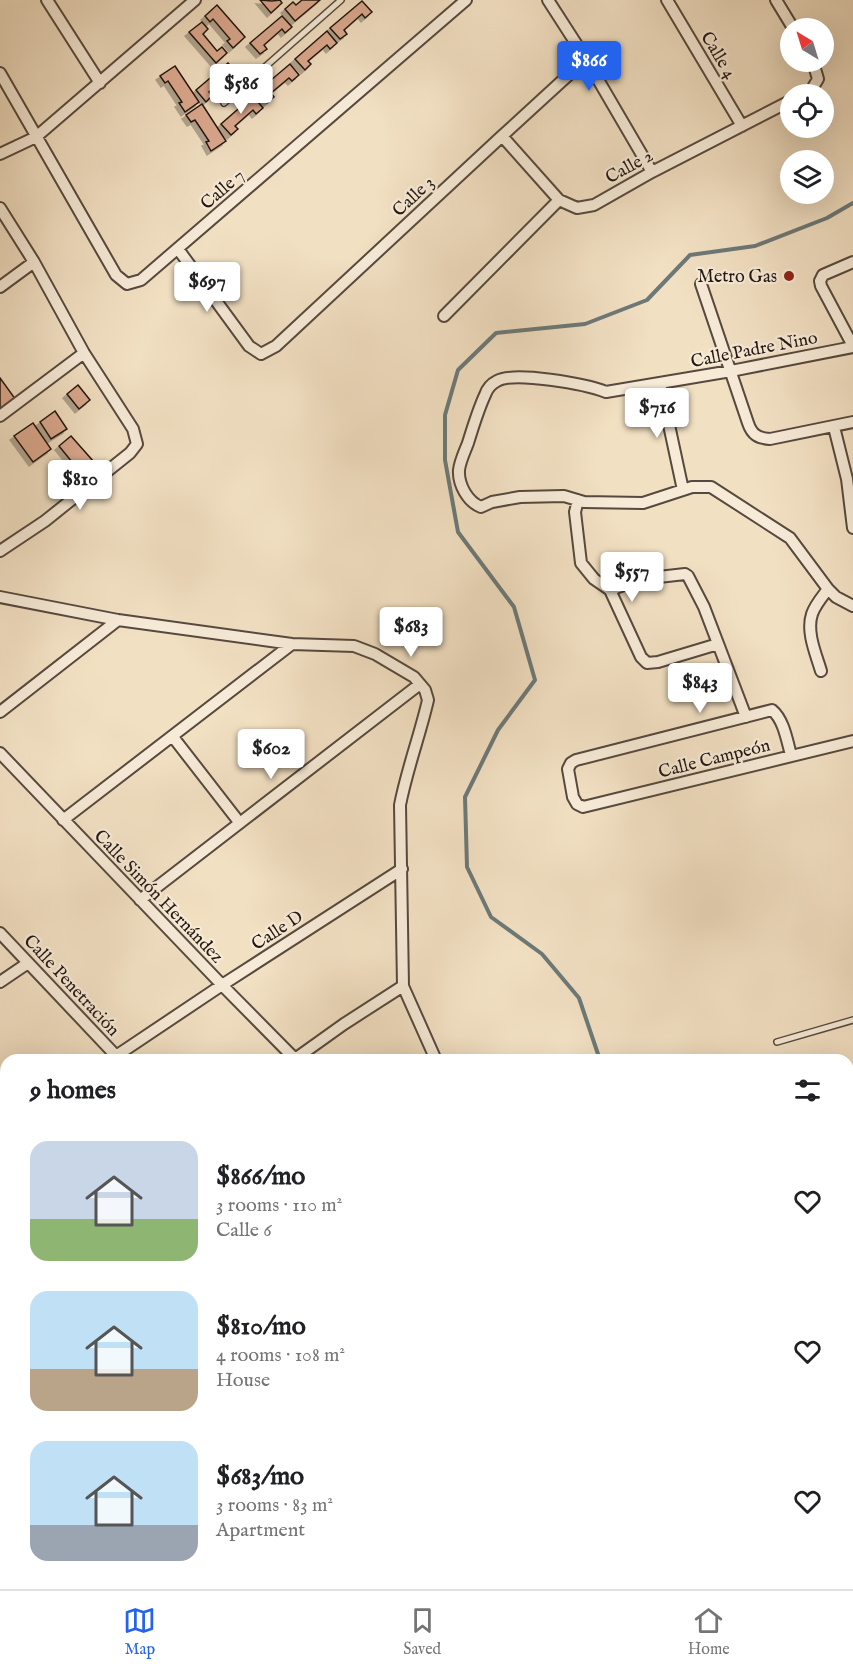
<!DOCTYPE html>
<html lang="en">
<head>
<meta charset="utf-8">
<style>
	:root { --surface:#fff; --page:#f2f2f2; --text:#202124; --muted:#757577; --line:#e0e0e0; --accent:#2563eb }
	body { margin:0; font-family:"IM FELL English",serif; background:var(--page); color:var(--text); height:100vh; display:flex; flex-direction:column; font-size:22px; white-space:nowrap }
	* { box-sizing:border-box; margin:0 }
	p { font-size:20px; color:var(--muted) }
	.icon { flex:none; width:33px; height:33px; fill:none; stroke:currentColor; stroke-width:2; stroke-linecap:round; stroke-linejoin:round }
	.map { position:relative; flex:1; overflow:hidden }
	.sheet { position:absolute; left:0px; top:1054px; width:854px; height:536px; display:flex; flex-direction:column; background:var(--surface); border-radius:18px 18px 0 0; box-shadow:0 6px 24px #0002 }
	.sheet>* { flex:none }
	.needle { width:39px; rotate:322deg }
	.tools { position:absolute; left:780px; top:18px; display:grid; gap:12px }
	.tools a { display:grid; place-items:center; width:54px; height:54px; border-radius:50%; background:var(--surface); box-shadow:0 6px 24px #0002; font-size:30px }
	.price { position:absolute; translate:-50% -51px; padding:0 14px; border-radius:6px; background:#fff; color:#222; font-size:20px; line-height:39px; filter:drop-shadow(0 2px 3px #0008) }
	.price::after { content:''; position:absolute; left:50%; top:36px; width:18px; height:14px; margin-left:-9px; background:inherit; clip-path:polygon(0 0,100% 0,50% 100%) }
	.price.active { background:var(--accent); color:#fff }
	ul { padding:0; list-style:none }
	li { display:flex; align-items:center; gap:18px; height:150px; padding:0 30px }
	li span { display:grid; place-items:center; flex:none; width:168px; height:120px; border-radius:18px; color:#555 }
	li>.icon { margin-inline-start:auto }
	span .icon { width:72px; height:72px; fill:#fffc; stroke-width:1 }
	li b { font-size:26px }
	h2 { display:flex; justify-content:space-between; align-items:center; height:72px; padding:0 30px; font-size:26px }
	.tab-bar { display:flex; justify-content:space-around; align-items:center; height:84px; border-top:2px solid var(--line); background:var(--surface); font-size:16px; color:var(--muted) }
	.tab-bar a { display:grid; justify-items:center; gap:3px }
	.tab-bar .active { color:var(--accent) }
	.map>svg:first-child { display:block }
</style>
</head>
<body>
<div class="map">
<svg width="853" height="1589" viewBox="0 0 853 1589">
	<defs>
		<filter id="shadow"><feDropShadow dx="-4" dy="4" stdDeviation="0" flood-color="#0004"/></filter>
	</defs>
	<rect width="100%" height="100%" fill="#f2e0c3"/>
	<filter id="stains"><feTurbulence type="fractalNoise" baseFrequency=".00333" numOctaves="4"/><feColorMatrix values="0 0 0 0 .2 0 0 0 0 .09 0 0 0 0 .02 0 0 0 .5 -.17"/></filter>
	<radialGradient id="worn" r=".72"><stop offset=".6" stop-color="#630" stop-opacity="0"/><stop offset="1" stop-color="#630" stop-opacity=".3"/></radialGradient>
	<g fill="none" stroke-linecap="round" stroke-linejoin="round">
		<!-- stream -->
		<path stroke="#6c7978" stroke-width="4" d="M 600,1060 L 579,998 L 542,954 L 491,917 L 467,867 L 465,797 L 498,730 L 535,680 L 514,607 L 458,532 L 445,460 L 445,415 L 458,370 L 496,333 L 585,324 L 647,300 L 690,255 L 755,246 L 827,218 L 853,203
			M 338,1584 L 342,1589
			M 224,1589 L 228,1584
			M 433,1589 L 436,1584"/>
	</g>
	<!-- building -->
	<path fill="#dca98f" stroke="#221711" stroke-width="1.5" filter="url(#shadow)" d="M 260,0 L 272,1 L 280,0 L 282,3 L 271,13 Z
		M 302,0 L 320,0 L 295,21 L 285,9 L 293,2 L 296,5 Z
		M 362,1 L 372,12 L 365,18 L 362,14 L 344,30 L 347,34 L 340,39 L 330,28 Z
		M 217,5 L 245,37 L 233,48 L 227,41 L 230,39 L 213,19 L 210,22 L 205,16 Z
		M 282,16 L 292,27 L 285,33 L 282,29 L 264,45 L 267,49 L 260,54 L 250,43 Z
		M 202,22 L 208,29 L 203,34 L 217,51 L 222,47 L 227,53 L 216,63 L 189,32 Z
		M 327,31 L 337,43 L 330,49 L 327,45 L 308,61 L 311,64 L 305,70 L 295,59 Z
		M 228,63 L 238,74 L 231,80 L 228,77 L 209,92 L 212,96 L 206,102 L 196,90 Z
		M 290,64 L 299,75 L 292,81 L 289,78 L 271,93 L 274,97 L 267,103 L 258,91 Z
		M 175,66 L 199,102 L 185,112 L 179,103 L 182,102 L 168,81 L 165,83 L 160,76 Z
		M 253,96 L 263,108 L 256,114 L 253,110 L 235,126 L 238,129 L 231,135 L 221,124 Z
		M 202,104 L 226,141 L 211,151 L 206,142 L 209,141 L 195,120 L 191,122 L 186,115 Z
		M 0,378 L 16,400 L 0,412 Z
		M 78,385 L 90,400 L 79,409 L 67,394 Z
		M 55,411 L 67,429 L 51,439 L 40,422 Z
		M 33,423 L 51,449 L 33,462 L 14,436 Z
		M 71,436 L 94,462 L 81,473 L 59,446 Z
		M 810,1584 L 833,1584 L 835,1589 L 812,1589 Z"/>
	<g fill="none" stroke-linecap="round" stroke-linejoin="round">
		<!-- lane casing -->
		<g stroke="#56493e" stroke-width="8">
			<path id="lane" d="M 224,103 L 341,0
				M 777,1042 L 853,1020
				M 681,1584 L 683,1589"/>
		</g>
		<!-- street casing -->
		<g stroke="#56493e" stroke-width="14">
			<path id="street" d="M 47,0 L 100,83
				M 548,0 L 586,59 L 652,172
				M 667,0 L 742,126
				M 776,0 L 793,28
				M 0,73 L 116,275 L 127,284 L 141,280 L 466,0
				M 803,94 L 812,89 L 818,79 L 813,62
				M 502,136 L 559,200 L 577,208 L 594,205 L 652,172 L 790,101
				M 0,154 L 36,137 L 195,0
				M 0,208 L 34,262 L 84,353 L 133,429 L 137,444 L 130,453 L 45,521 L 0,551
				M 178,249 L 249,346 L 261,354 L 276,346 L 502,136 L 586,59
				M 853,262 L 823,275 L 820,281 L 821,286 L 853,346
				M 701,284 L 748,423 C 752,435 758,438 770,439 L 853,422
				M 0,287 L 34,262
				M 444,316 L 559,200
				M 853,347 L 731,371 L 606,392 C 586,384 514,371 497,381 C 491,384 487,389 485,395 C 478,410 473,427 468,443 C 465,451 460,461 459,470 C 458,485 468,502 481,507 L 492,502 L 520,497 L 564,496 L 584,502 L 643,503 L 692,487 L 711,487 L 790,538 L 828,589 L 836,597 L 853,606
				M 660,383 L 683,490
				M 0,416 L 84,353
				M 834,427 L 847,479 L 853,528
				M 578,500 L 575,512 L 581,563 L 594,579 L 610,590 L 641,657 L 647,663 L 658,662 L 718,644
				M 610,590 L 641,579 L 685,574 L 688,576 L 704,607 L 746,717
				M 0,597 L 118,620 L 292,644 L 354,646 L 375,654 L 414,677 L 425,690 L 428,700 C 420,735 407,769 400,805 L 403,986 L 436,1060
				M 821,671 C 816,654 806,632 812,614 C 815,605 822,597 828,589
				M 0,712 L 118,620
				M 173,737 L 239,822
				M 0,753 L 222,985 L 296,1060
				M 791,755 C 787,741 784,720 772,710 L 576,760 L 571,763 L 568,769 L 573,797 L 577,804 L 583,807 L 853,741
				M 63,820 L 292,644
				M 140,900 L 420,684
				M 0,933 L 120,1060
				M 0,982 L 28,963
				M 295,1059 L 344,1024 L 403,986
				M 110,1060 L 222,985 L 402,869
				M 848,1112 L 853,1112
				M 0,1134 L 6,1130
				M 0,1287 L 6,1283
				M 848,1435 L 853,1433
				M 0,1442 L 6,1439
				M 588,1584 L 591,1589
				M 656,1584 L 659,1589
				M 780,1584 L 782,1589"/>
		</g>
		<!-- lane -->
		<use href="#lane" stroke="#f7ebd8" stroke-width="5"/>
		<!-- street -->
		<use href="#street" stroke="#f7ebd8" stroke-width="10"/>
	</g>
	<!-- markers -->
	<circle fill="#8f2418" stroke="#f7ebd8" stroke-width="2" cx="789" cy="276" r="6"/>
	<g text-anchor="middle" stroke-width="4.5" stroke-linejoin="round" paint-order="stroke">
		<!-- street labels -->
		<g font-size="18" fill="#221711" stroke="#f7ebd8">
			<text transform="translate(719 55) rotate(59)" y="6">Calle 4</text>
			<text transform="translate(629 166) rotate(-29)" y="6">Calle 2</text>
			<text transform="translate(222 189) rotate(-41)" y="6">Calle 7</text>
			<text transform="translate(413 196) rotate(-43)" y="6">Calle 3</text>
			<text transform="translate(754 349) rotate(-11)" y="6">Calle Padre Nino</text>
			<text transform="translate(714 758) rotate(-14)" y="6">Calle Campeón</text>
			<text transform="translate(159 896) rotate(46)" y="6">Calle Simón Hernández</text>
			<text transform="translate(277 930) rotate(-33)" y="6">Calle D</text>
			<text transform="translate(72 985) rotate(47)" y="6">Calle Penetración</text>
		</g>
		<!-- poi labels -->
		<g font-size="18" fill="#221711" stroke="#f7ebd8" text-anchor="end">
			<text x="777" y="282">Metro Gas</text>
		</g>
	</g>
	<rect width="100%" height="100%" filter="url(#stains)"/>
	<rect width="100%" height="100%" fill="url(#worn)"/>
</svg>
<div class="tools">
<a><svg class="needle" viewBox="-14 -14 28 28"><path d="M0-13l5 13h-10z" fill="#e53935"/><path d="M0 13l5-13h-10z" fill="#757577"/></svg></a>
<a><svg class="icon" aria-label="locate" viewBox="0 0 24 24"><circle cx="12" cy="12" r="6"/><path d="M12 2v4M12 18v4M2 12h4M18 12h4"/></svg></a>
<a><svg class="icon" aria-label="layers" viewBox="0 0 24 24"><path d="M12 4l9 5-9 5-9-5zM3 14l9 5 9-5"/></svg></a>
</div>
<b class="price active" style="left:589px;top:92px">$866</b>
<b class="price" style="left:241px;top:115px">$586</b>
<b class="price" style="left:207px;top:313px">$697</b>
<b class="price" style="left:657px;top:439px">$716</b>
<b class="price" style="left:80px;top:511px">$810</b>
<b class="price" style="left:632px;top:603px">$557</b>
<b class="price" style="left:411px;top:658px">$683</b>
<b class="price" style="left:700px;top:714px">$843</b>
<b class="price" style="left:271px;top:780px">$602</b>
<section class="sheet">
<h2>9 homes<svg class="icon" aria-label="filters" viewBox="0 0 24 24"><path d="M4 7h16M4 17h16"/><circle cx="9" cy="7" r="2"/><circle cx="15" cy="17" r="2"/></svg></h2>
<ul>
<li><span style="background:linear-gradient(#c9d6e8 65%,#8fb573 0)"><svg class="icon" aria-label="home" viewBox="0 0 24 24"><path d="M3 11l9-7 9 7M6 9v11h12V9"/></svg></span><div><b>$866/mo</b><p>3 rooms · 110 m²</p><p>Calle 6</p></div><svg class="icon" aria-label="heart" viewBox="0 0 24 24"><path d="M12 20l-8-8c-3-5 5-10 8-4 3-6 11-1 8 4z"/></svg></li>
<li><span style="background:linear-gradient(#bfe0f5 65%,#b9a48a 0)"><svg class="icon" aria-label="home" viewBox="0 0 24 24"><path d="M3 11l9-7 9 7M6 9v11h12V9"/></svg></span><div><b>$810/mo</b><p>4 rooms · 108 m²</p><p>House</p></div><svg class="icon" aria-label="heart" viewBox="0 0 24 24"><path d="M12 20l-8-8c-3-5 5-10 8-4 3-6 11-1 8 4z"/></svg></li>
<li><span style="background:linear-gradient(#bfe0f5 70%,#9aa5b1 0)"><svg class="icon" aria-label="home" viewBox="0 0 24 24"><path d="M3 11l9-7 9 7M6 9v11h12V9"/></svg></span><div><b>$683/mo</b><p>3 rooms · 83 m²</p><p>Apartment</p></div><svg class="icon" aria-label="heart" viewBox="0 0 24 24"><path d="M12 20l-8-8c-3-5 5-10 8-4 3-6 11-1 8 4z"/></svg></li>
</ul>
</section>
</div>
<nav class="tab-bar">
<a class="active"><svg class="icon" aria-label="map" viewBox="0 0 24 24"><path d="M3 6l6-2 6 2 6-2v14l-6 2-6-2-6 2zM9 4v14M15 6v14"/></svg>Map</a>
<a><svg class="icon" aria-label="saved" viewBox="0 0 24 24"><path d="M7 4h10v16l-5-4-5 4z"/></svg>Saved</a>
<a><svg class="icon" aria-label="home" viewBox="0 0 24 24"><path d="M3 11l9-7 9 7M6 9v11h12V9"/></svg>Home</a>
</nav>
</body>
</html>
